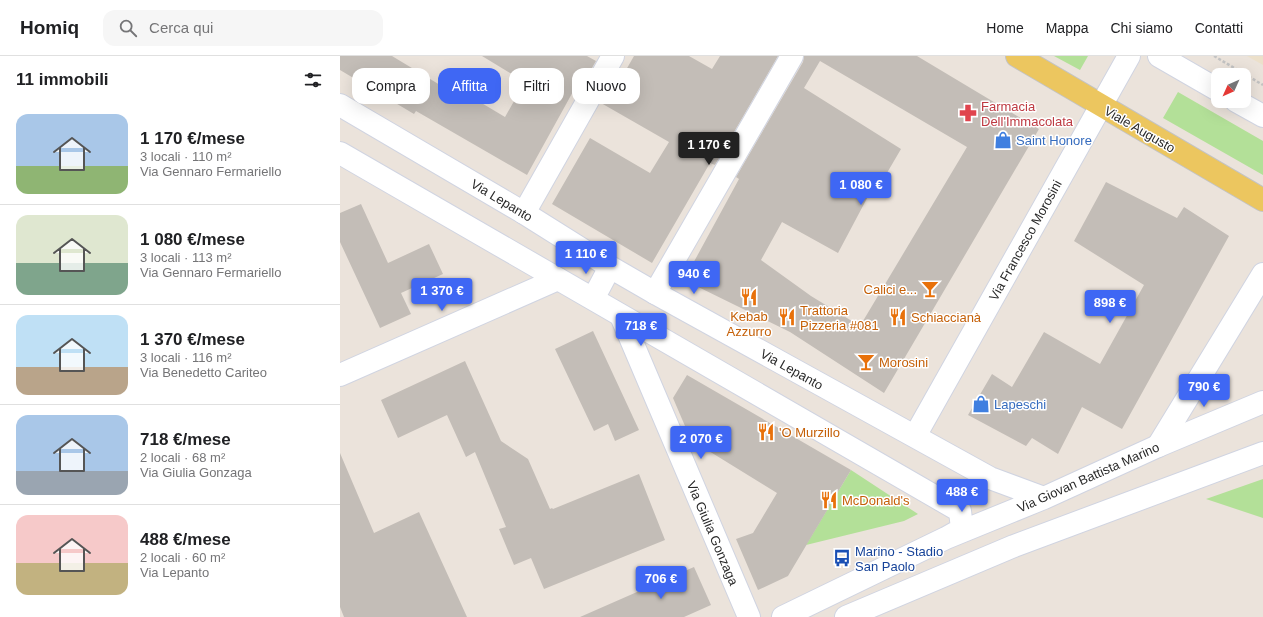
<!DOCTYPE html>
<html lang="it">
<head>
<meta charset="utf-8">
<style>
	:root { --surface:#fff; --page:#f6f6f6; --text:#202124; --muted:#757577; --line:#e0e0e0; --accent:#3f67f4 }
	body { margin:0; font-family:Helvetica,sans-serif; background:var(--page); color:var(--text); height:100vh; display:flex; flex-direction:column; font-size:15px; white-space:nowrap }
	* { box-sizing:border-box; margin:0 }
	p { font-size:13px; color:var(--muted) }
	.icon { flex:none; width:22px; height:22px; fill:none; stroke:currentColor; stroke-width:2; stroke-linecap:round; stroke-linejoin:round }
	.map { position:relative; flex:1; overflow:hidden }
	.drawer { display:flex; flex-direction:column; background:var(--surface); width:340px }
	.drawer>* { flex:none }
	.banner { position:absolute; left:12px; top:12px; width:380px; height:36px; display:flex; gap:8px }
	.needle { width:26px; rotate:225deg }
	.tools { position:absolute; left:871px; top:12px; display:grid; gap:8px }
	.tools a { display:grid; place-items:center; width:40px; height:40px; border-radius:8px; background:var(--surface); box-shadow:0 4px 16px #0002; font-size:20px }
	.price { position:absolute; translate:-50% -34px; padding:0 9px; border-radius:4px; background:var(--accent); color:#fff; font-size:13px; line-height:26px; filter:drop-shadow(0 1px 2px #0008) }
	.price::after { content:''; position:absolute; left:50%; top:24px; width:12px; height:9px; margin-left:-6px; background:inherit; clip-path:polygon(0 0,100% 0,50% 100%) }
	.price.active { background:#222; color:#fff }
	ul { padding:0; list-style:none }
	li { display:flex; align-items:center; gap:12px; height:100px; padding:0 16px }
	li+li { border-top:1px solid var(--line) }
	li span { display:grid; place-items:center; flex:none; width:112px; height:80px; border-radius:12px; color:#555 }
	li>.icon { margin-inline-start:auto }
	span .icon { width:48px; height:48px; fill:#fffc; stroke-width:1 }
	li b { font-size:17px }
	h2 { display:flex; justify-content:space-between; align-items:center; height:48px; padding:0 16px; font-size:17px }
	.tag { padding:0 14px; border-radius:12px; background:var(--surface); box-shadow:0 4px 16px #0002; font-size:14px; line-height:36px }
	.tag.active { background:var(--accent); color:#fff }
	header { display:flex; align-items:center; gap:24px; box-sizing:border-box; height:56px; padding:0 20px; background:var(--surface); border-bottom:1px solid var(--line) }
	header strong { font-size:19px }
	nav { display:flex; gap:22px; margin-inline-start:auto; font-size:14px }
	.search { width:280px; height:36px; background:var(--page); display:flex; align-items:center; gap:10px; box-sizing:border-box; padding:0 14px; border-radius:12px; color:var(--muted); font-size:15px }
	main { display:flex; flex:1; min-height:0 }
	.map>svg:first-child { display:block }
</style>
</head>
<body>
<header>
<strong>Homiq</strong>
<div class="search"><svg class="icon" aria-label="search" viewBox="0 0 24 24"><circle cx="10" cy="10" r="6"/><path d="M15 15l6 6"/></svg>Cerca qui</div>
<nav><a>Home</a><a>Mappa</a><a>Chi siamo</a><a>Contatti</a></nav>
</header>
<main>
<section class="drawer">
<h2>11 immobili<svg class="icon" aria-label="filters" viewBox="0 0 24 24"><path d="M4 7h16M4 17h16"/><circle cx="9" cy="7" r="2"/><circle cx="15" cy="17" r="2"/></svg></h2>
<ul>
<li><span style="background:linear-gradient(#a9c7e8 65%,#8fb573 0)"><svg class="icon" aria-label="home" viewBox="0 0 24 24"><path d="M3 11l9-7 9 7M6 9v11h12V9"/></svg></span><div><b>1 170 €/mese</b><p>3 locali · 110 m²</p><p>Via Gennaro Fermariello</p></div></li>
<li><span style="background:linear-gradient(#dfe7d0 60%,#7fa58c 0)"><svg class="icon" aria-label="home" viewBox="0 0 24 24"><path d="M3 11l9-7 9 7M6 9v11h12V9"/></svg></span><div><b>1 080 €/mese</b><p>3 locali · 113 m²</p><p>Via Gennaro Fermariello</p></div></li>
<li><span style="background:linear-gradient(#bfe0f5 65%,#b9a48a 0)"><svg class="icon" aria-label="home" viewBox="0 0 24 24"><path d="M3 11l9-7 9 7M6 9v11h12V9"/></svg></span><div><b>1 370 €/mese</b><p>3 locali · 116 m²</p><p>Via Benedetto Cariteo</p></div></li>
<li><span style="background:linear-gradient(#a9c7e8 70%,#9aa5b1 0)"><svg class="icon" aria-label="home" viewBox="0 0 24 24"><path d="M3 11l9-7 9 7M6 9v11h12V9"/></svg></span><div><b>718 €/mese</b><p>2 locali · 68 m²</p><p>Via Giulia Gonzaga</p></div></li>
<li><span style="background:linear-gradient(#f6c9c9 60%,#c2b280 0)"><svg class="icon" aria-label="home" viewBox="0 0 24 24"><path d="M3 11l9-7 9 7M6 9v11h12V9"/></svg></span><div><b>488 €/mese</b><p>2 locali · 60 m²</p><p>Via Lepanto</p></div></li>
</ul>
</section>
<div class="map">
<svg width="923" height="561" viewBox="0 0 923 561">
	<rect width="100%" height="100%" fill="#ebe3db"/>
	<!-- education -->
	<path fill="#ece0ca" d="M 907,0 L 923,0 L 923,9 Z"/>
	<!-- green -->
	<path fill="#b3e098" d="M 714,0 L 748,0 L 740,14 Z
		M 838,36 L 923,85 L 923,119 L 823,62 Z
		M 511,414 L 578,458 L 564,465 L 466,489 Z
		M 923,423 L 923,462 L 866,443 Z"/>
	<!-- building -->
	<path fill="#c3bdb7" fill-rule="evenodd" d="M 0,0 L 52,0 L 105,32 L 108,27 L 165,61 L 185,26 L 142,0 L 247,0 L 256,5 L 239,34 L 235,32 L 187,119 L 76,55 L 74,58 L 0,14 Z
		M 294,0 L 349,0 L 372,13 L 380,0 L 438,0 L 375,109 L 370,107 L 312,207 L 212,148 L 250,82 L 310,117 L 329,86 L 261,47 L 277,18 L 282,21 Z
		M 464,0 L 577,0 L 699,73 L 544,337 L 450,276 L 344,224 L 399,123 L 396,121 L 463,6 ZM 480,5 L 627,91 L 520,270 L 471,240 L 421,204 L 442,166 L 498,197 L 533,131 L 537,134 L 561,93 L 464,32 Z
		M 766,126 L 837,162 L 844,151 L 889,180 L 782,373 L 742,351 L 718,398 L 692,382 L 686,390 L 628,359 L 652,318 L 672,331 L 704,276 L 760,308 L 804,229 L 734,185 Z
		M 21,148 L 48,207 L 89,188 L 103,218 L 61,237 L 71,258 L 40,272 L 0,186 L 0,157 Z
		M 253,275 L 299,374 L 275,385 L 268,368 L 254,375 L 215,293 Z
		M 125,305 L 161,385 L 188,403 L 210,453 L 212,452 L 213,453 L 299,418 L 325,484 L 204,533 L 191,502 L 174,509 L 159,473 L 166,471 L 135,396 L 126,401 L 107,359 L 58,382 L 41,344 Z
		M 347,319 L 511,414 L 448,520 L 418,534 L 396,483 L 413,477 L 437,437 L 351,384 L 333,342 Z
		M 0,397 L 34,477 L 79,456 L 127,561 L 4,561 L 0,551 Z
		M 354,511 L 371,549 L 344,561 L 240,561 Z"/>
	<g fill="none" stroke-linecap="round" stroke-linejoin="round">
		<!-- street casing -->
		<g stroke="#d0d4e1" stroke-width="24">
			<path id="street" d="M 819,0 L 878,34
				M 896,45 L 923,60
				M 184,157 L 273,0
				M 315,237 L 452,0
				M 281,260 L 409,561
				M 0,319 L 218,223
				M 575,380 L 789,0
				M 818,390 L 923,218"/>
		</g>
		<!-- secondary casing -->
		<g stroke="#d0d4e1" stroke-width="24">
			<path id="secondary" d="M 0,49 L 184,157 L 270,211 L 315,237 L 650,422 L 704,442
				M 0,97 L 620,455 L 622,473 L 606,482
				M 253,243 L 270,211
				M 443,561 L 606,482 L 704,442 L 818,390 L 923,346
				M 506,561 L 674,490 L 923,397"/>
		</g>
		<!-- primary casing -->
		<g stroke="#c3c3c3" stroke-width="24">
			<path id="primary" d="M 677,0 L 923,144"/>
		</g>
		<!-- path -->
		<path stroke="#c3c3c3" stroke-width="2.5" stroke-dasharray="3 2" stroke-linecap="butt" d="M 874,0 L 923,29"/>
		<!-- street -->
		<use href="#street" stroke="#fff" stroke-width="22"/>
		<!-- secondary -->
		<use href="#secondary" stroke="#fff" stroke-width="22"/>
		<!-- primary -->
		<use href="#primary" stroke="#ecc65f" stroke-width="22"/>
	</g>
	<!-- icons -->
	<defs>
		<g id="pharmacy-bare" transform="scale(1.38)"><path d="M-2-6h4v4h4v4h-4v4h-4v-4h-4v-4h4Z" fill="#e0444e" stroke="#fff" stroke-width="2.5" paint-order="stroke"/></g>
		<g id="shop-bare" transform="scale(1.38)"><path d="M-5-2.5h2.3a2.7 3.5 0 0 1 5.4 0H5L5.5 6h-11ZM-1.5-2.5h3a1.5 2.3 0 0 0-3 0Z" fill="#3f7fe0" stroke="#fff" stroke-width="2.5" paint-order="stroke"/></g>
		<g id="bar-bare" transform="scale(1.38)"><path d="M-6-5H6L.8 .8V4.5H3.5V6h-7V4.5H-.8V.8Z" fill="#e8710a" stroke="#fff" stroke-width="2.5" paint-order="stroke"/></g>
		<g id="restaurant-bare" transform="scale(1.38)"><path d="M-5-6h1v4h1v-4h1v4h1v-4h1v5L-1.5 .5V6h-2V.5L-5-1ZM5-6V6H3V1.5H1.5Q1.5-4 5-6Z" fill="#e8710a" stroke="#fff" stroke-width="2.5" paint-order="stroke"/></g>
		<g id="bus-bare" transform="scale(1.38)"><path d="M-5-6H5V4H4V6H2V4H-2V6H-4V4H-5ZM-3.5-4V0h7V-4ZM-3.5 1.2v1.5H-2V1.2ZM2 1.2v1.5H3.5V1.2Z" fill="#1a4fb4" stroke="#fff" stroke-width="2.5" paint-order="stroke"/></g>
	</defs>
	<g fill-rule="evenodd">
		<use href="#pharmacy-bare" x="628" y="57"/>
		<use href="#shop-bare" x="663" y="84"/>
		<use href="#bar-bare" x="590" y="233"/>
		<use href="#restaurant-bare" x="409" y="241"/>
		<use href="#restaurant-bare" x="447" y="261"/>
		<use href="#restaurant-bare" x="558" y="261"/>
		<use href="#bar-bare" x="526" y="306"/>
		<use href="#shop-bare" x="641" y="348"/>
		<use href="#restaurant-bare" x="426" y="376"/>
		<use href="#restaurant-bare" x="489" y="444"/>
		<use href="#bus-bare" x="502" y="502"/>
	</g>
	<g text-anchor="middle" stroke-width="3" stroke-linejoin="round" paint-order="stroke">
		<!-- health labels -->
		<g font-size="13" fill="#be3a42" stroke="#fff" text-anchor="start">
			<text x="641" y="55">Farmacia<tspan x="641" dy="15">Dell'Immacolata</tspan></text>
		</g>
		<!-- street labels -->
		<g font-size="13" fill="#292929" stroke="#fff">
			<text transform="translate(800 73) rotate(30)" y="5">Viale Augusto</text>
			<text transform="translate(162 144) rotate(31)" y="5">Via Lepanto</text>
			<text transform="translate(685 184) rotate(-61)" y="5">Via Francesco Morosini</text>
			<text transform="translate(452 313) rotate(29)" y="5">Via Lepanto</text>
			<text transform="translate(748 421) rotate(-24)" y="5">Via Giovan Battista Marino</text>
			<text transform="translate(373 477) rotate(67)" y="5">Via Giulia Gonzaga</text>
		</g>
		<!-- shop labels -->
		<g font-size="13" fill="#366cbe" stroke="#fff" text-anchor="start">
			<text x="676" y="89">Saint Honore</text>
			<text x="654" y="353">Lapeschi</text>
		</g>
		<!-- food labels -->
		<g font-size="13" fill="#c56008" stroke="#fff" text-anchor="start">
			<text x="577" y="238" text-anchor="end">Calici e...</text>
			<text x="460" y="259">Trattoria<tspan x="460" dy="15">Pizzeria #081</tspan></text>
			<text x="409" y="265" text-anchor="middle">Kebab<tspan x="409" dy="15">Azzurro</tspan></text>
			<text x="571" y="266">Schiaccianà</text>
			<text x="539" y="311">Morosini</text>
			<text x="439" y="381">'O Murzillo</text>
			<text x="502" y="449">McDonald's</text>
		</g>
		<!-- transit labels -->
		<g font-size="13" fill="#164399" stroke="#fff" text-anchor="start">
			<text x="515" y="500">Marino - Stadio<tspan x="515" dy="15">San Paolo</tspan></text>
		</g>
	</g>
</svg>
<div class="tools">
<a><svg class="needle" viewBox="-14 -14 28 28"><path d="M0-13l5 13h-10z" fill="#e53935"/><path d="M0 13l5-13h-10z" fill="#757577"/></svg></a>
</div>
<b class="price active" style="left:369px;top:110px">1 170 €</b>
<b class="price" style="left:521px;top:150px">1 080 €</b>
<b class="price" style="left:246px;top:219px">1 110 €</b>
<b class="price" style="left:354px;top:239px">940 €</b>
<b class="price" style="left:102px;top:256px">1 370 €</b>
<b class="price" style="left:770px;top:268px">898 €</b>
<b class="price" style="left:301px;top:291px">718 €</b>
<b class="price" style="left:864px;top:352px">790 €</b>
<b class="price" style="left:361px;top:404px">2 070 €</b>
<b class="price" style="left:622px;top:457px">488 €</b>
<b class="price" style="left:321px;top:544px">706 €</b>
<div class="banner">
<a class="tag">Compra</a>
<a class="tag active">Affitta</a>
<a class="tag">Filtri</a>
<a class="tag">Nuovo</a>
</div>
</div>
</main>
</body>
</html>
